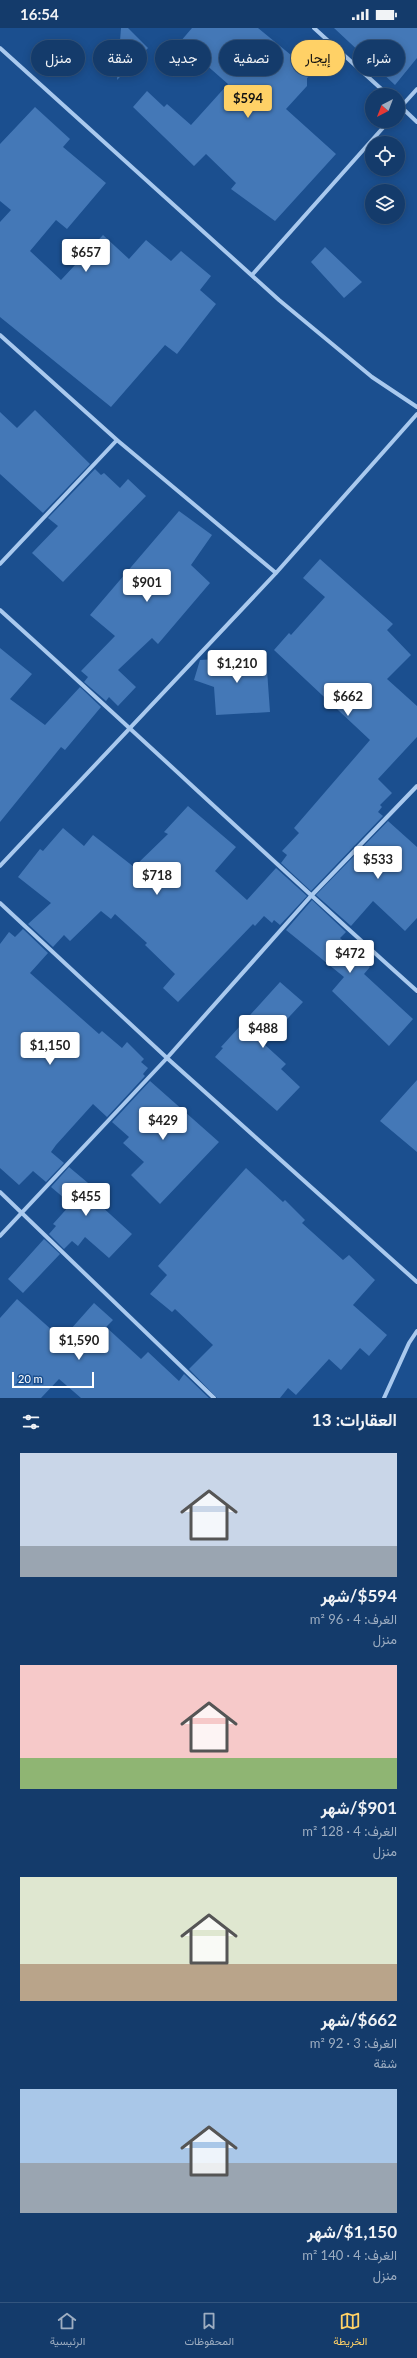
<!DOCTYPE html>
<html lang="ar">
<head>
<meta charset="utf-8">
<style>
	:root { --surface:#143b6b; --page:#214673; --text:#f1f3f6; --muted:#9dadc1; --line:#33557e; --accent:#ffd166 }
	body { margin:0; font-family:Lato,Vazirmatn,sans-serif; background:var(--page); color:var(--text); direction:rtl; height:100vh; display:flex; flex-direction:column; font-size:15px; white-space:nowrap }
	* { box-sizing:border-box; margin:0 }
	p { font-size:13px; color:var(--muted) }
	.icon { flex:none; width:22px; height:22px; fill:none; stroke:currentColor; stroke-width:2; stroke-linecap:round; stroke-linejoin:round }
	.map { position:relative; height:1370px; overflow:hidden; direction:ltr }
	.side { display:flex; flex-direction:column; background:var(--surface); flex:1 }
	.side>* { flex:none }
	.banner { position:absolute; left:12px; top:12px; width:393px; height:36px; direction:rtl; display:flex; gap:8px }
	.needle { width:26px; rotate:222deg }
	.buttons { position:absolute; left:365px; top:60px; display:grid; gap:8px }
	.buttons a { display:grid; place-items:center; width:40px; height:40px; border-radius:50%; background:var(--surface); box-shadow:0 2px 10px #0003,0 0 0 1px var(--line); font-size:20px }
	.scale { position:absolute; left:12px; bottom:10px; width:82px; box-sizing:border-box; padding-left:4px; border:2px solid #fff; border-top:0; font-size:11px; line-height:14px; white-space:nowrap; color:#fff; -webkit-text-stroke:3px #1b4f8f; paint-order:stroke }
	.price { position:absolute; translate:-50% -34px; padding:0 9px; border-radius:4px; background:#fff; color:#222; font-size:13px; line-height:26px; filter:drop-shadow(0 1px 2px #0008) }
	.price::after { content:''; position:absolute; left:50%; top:24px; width:12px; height:9px; margin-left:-6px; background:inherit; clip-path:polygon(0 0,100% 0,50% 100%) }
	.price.on { background:var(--accent); color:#111 }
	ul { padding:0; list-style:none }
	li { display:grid; align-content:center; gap:8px; height:212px; padding:0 20px }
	li span { display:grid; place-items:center; height:124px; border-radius:0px; color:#555 }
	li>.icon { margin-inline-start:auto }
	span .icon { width:72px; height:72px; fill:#fffc; stroke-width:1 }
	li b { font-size:17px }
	h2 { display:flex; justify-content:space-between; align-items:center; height:48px; padding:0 20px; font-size:17px }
	.pill { padding:0 14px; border-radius:18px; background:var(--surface); box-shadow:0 2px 10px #0003,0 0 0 1px var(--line); font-size:14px; line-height:36px }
	.pill.on { background:var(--accent); color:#111 }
	.status { display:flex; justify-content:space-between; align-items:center; height:28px; padding:0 20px; background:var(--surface); direction:ltr }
	.status svg { height:11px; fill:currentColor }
	.tab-bar { display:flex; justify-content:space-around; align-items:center; height:56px; border-top:1px solid var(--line); background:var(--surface); font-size:11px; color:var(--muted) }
	.tab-bar a { display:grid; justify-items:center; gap:2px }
	.tab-bar .on { color:var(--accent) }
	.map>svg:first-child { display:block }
</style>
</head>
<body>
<div class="status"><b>16:54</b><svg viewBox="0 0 49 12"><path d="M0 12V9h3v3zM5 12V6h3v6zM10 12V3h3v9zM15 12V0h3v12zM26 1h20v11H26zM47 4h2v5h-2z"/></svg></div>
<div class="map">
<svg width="417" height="1370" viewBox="0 0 417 1370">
	<rect width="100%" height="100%" fill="#1b4f8f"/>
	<!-- building -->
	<path fill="#4478b7" d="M 121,0 L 128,0 L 148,20 L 117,52 Z
		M 192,0 L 258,0 L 313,45 L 307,50 L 307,58 L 286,81 L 336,126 L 275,193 L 231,161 L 236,155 L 206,126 L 194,138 L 133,79 L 147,63 L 164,79 L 167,76 L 191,97 L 228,56 L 180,14 Z
		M 334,0 L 417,0 L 417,30 L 395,57 Z
		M 35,79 L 70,111 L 63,119 L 106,155 L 67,201 L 56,192 L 30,223 L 61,252 L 103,207 L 129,231 L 146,212 L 171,233 L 181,223 L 211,248 L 200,262 L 216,276 L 177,326 L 165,317 L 111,379 L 0,289 L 0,194 L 11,182 L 0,173 L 0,116 Z
		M 325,219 L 362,254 L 344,270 L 311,234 Z
		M 35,382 L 90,436 L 43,485 L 0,446 L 0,384 L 17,400 Z
		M 95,441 L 101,447 L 104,445 L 120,460 L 128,451 L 146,468 L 63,554 L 32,525 L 58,498 L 48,490 Z
		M 179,483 L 212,507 L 191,537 L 210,555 L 158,616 L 152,610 L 118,642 L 136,659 L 118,678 L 109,669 L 106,673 L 84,654 L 88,649 L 81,643 L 115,608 L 90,587 Z
		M 320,531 L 393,596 L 387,602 L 411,627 L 387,651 L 417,678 L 417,709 L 378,751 L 392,765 L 380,777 L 382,779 L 378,784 L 383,788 L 311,863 L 281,835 L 287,827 L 282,823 L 299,805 L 294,800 L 370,712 L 274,622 L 289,605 L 291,607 L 325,569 L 303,550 Z
		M 0,620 L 32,646 L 10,671 L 45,697 L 80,659 L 101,679 L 65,722 L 61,719 L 0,794 Z
		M 266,628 L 270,684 L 216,687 L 214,659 L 194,652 L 200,632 Z
		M 188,778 L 236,819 L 215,843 L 247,872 L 276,840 L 307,868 L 280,897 L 274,892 L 272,895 L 264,888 L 255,898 L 253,896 L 178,974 L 163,960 L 175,946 L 145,917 L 147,915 L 115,886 L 111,891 L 101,883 L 70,913 L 64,907 L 53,919 L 28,896 L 51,875 L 18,849 L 40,821 L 43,823 L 63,800 L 84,818 L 93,807 L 134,839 L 168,806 L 164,804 Z
		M 388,793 L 417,819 L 417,890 L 405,903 L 373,873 L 351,898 L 316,867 Z
		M 312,872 L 346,904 L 340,910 L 370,939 L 364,946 L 413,991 L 389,1018 L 332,963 L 344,949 L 286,902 Z
		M 23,901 L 48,925 L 30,945 L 99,1006 L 102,1003 L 122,1020 L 127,1014 L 144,1031 L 141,1034 L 148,1040 L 143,1046 L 145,1048 L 107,1089 L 93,1076 L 56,1117 L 51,1124 L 64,1135 L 46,1154 L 33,1143 L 19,1157 L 0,1140 L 0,916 L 9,904 L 15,909 Z
		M 280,954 L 303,974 L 264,1016 L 286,1036 L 281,1041 L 300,1059 L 277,1083 L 215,1029 L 223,1020 L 221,1019 Z
		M 417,1052 L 417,1124 L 380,1093 Z
		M 150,1053 L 219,1114 L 160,1176 L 131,1147 L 144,1134 L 123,1115 L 129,1109 L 112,1094 Z
		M 69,1139 L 106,1170 L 100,1177 L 132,1206 L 109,1230 L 85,1209 L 78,1218 L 72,1213 L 64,1221 L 49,1206 L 56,1198 L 53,1196 L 71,1176 L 51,1159 Z
		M 246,1140 L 283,1174 L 285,1172 L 305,1192 L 302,1195 L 343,1232 L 349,1227 L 375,1252 L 353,1277 L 387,1307 L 369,1328 L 360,1320 L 341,1342 L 329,1331 L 296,1367 L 288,1360 L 280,1370 L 217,1370 L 189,1341 L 213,1317 L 175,1281 L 172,1284 L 150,1266 L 167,1247 L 158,1238 Z
		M 44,1211 L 60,1226 L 23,1265 L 8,1251 Z
		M 17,1271 L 62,1311 L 94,1275 L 113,1292 L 106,1299 L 141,1331 L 148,1324 L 179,1353 L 184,1346 L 209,1370 L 81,1370 L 59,1351 L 41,1370 L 0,1370 L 0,1290 Z"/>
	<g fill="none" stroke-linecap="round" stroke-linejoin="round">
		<!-- minor -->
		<path stroke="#a9c9ee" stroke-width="4" d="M 314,0 L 388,67
			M 0,20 L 279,272 L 372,349 L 417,379
			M 398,76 L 417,94
			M 398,82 L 417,61
			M 252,247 L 389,93
			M 0,307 L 117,412 L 276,545
			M 0,536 L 117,412
			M 0,582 C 140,708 277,838 417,963
			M 0,838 L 276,545 L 417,386
			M 0,875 L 167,1030 L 417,1254
			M 0,1164 L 214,1370
			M 0,1208 L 167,1030 L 311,868 L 417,758
			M 384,1370 L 409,1315 L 417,1303"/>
	</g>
</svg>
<div class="buttons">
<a><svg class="needle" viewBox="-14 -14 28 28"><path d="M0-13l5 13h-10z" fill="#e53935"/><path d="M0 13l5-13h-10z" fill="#9dadc1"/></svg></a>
<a><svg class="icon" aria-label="locate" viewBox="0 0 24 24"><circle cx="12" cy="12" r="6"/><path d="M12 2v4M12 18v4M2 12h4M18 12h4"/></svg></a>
<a><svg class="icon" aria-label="layers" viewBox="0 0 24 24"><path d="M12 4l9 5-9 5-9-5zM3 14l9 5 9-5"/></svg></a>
</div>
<div class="scale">20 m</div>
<b class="price on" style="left:248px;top:91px">$594</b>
<b class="price" style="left:86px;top:245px">$657</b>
<b class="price" style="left:147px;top:575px">$901</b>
<b class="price" style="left:237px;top:656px">$1,210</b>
<b class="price" style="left:348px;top:689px">$662</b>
<b class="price" style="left:378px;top:852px">$533</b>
<b class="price" style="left:157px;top:868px">$718</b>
<b class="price" style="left:350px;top:946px">$472</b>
<b class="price" style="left:263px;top:1021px">$488</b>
<b class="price" style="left:50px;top:1038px">$1,150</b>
<b class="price" style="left:163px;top:1113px">$429</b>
<b class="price" style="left:86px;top:1189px">$455</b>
<b class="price" style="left:79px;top:1333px">$1,590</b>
<div class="banner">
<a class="pill">شراء</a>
<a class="pill on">إيجار</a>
<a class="pill">تصفية</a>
<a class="pill">جديد</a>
<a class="pill">شقة</a>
<a class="pill">منزل</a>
</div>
</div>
<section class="side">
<h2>العقارات: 13<svg class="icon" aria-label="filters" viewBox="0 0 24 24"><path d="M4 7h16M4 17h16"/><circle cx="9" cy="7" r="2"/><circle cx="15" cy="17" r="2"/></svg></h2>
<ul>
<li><span style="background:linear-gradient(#c9d6e8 75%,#9aa5b1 0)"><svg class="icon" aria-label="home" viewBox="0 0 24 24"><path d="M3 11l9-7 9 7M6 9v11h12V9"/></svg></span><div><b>$594/شهر</b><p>الغرف: 4 · 96 m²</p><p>منزل</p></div></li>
<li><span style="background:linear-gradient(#f6c9c9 75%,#8fb573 0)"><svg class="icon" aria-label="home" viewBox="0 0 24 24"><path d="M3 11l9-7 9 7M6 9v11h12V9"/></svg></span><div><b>$901/شهر</b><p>الغرف: 4 · 128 m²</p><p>منزل</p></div></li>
<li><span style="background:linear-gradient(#dfe7d0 70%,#b9a48a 0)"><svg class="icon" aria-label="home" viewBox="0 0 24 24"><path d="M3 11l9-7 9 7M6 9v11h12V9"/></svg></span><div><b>$662/شهر</b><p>الغرف: 3 · 92 m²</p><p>شقة</p></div></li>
<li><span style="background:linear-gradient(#a9c7e8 60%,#9aa5b1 0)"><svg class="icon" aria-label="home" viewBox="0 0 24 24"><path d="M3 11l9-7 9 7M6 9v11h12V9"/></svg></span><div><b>$1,150/شهر</b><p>الغرف: 4 · 140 m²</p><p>منزل</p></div></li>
</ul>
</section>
<nav class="tab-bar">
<a class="on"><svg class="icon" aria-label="map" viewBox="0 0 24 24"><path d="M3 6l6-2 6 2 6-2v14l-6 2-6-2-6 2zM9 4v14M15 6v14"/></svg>الخريطة</a>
<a><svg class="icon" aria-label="saved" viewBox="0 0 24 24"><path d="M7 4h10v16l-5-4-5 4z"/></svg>المحفوظات</a>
<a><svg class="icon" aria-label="home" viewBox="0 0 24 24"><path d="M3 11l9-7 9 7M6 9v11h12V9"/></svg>الرئيسية</a>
</nav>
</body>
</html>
